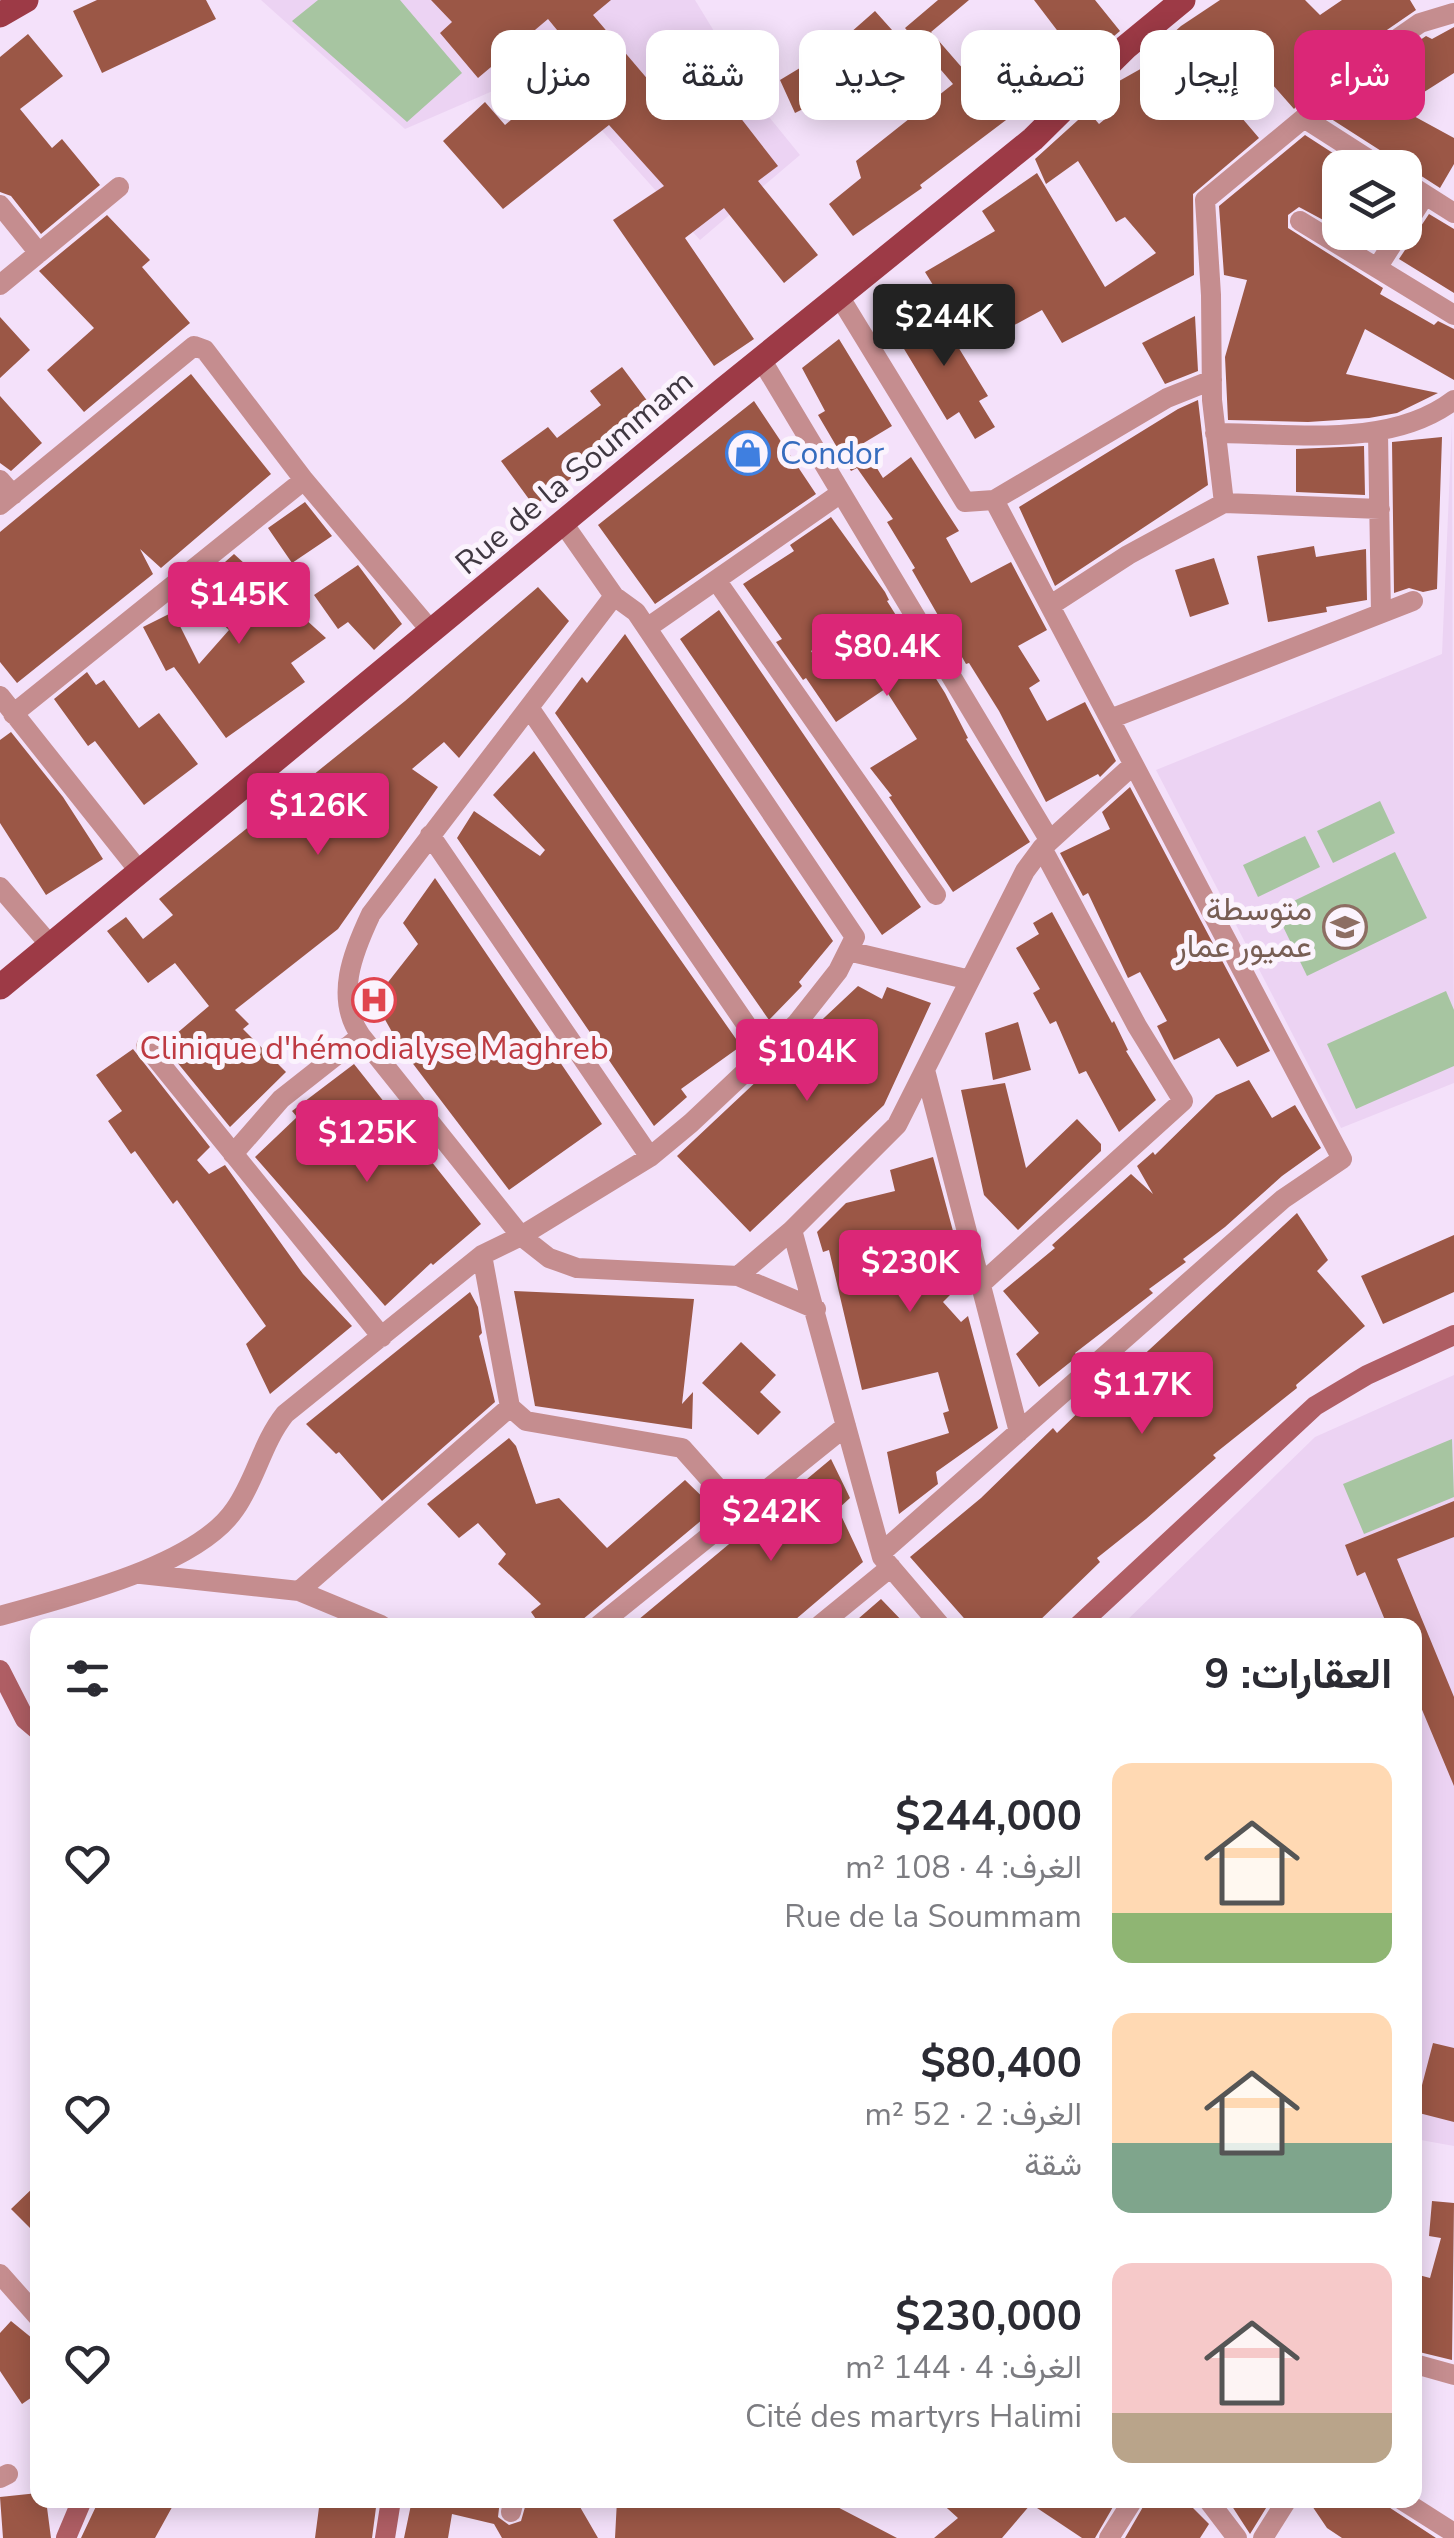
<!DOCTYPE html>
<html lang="ar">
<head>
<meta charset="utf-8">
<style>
	:root { --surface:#fff; --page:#f7f7f7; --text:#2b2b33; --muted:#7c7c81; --accent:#db2777 }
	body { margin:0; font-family:"Nunito Sans",Vazirmatn,sans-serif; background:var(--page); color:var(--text); direction:rtl; height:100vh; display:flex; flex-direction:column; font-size:38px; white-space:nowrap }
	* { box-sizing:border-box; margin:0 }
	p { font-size:32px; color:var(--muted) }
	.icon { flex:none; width:55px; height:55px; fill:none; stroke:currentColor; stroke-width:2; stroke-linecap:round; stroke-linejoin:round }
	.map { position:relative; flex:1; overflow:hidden; direction:ltr }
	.sheet { position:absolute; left:30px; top:1618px; width:1392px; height:890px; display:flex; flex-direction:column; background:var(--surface); border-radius:20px; box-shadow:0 5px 25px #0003; direction:rtl }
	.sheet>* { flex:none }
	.guide { position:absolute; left:30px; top:30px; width:1395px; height:90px; direction:rtl; display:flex; gap:20px }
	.buttons { position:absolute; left:1322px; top:150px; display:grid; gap:20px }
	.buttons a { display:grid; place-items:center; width:100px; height:100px; border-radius:20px; background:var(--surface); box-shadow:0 5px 25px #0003; font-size:50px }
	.price { position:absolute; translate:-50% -85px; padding:0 22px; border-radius:10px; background:var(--accent); color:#fff; font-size:32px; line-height:65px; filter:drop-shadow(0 2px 5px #0008) }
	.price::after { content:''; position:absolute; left:50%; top:60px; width:30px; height:22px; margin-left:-15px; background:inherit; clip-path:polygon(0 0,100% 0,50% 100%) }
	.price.current { background:#222; color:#fff }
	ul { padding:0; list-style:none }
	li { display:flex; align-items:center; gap:30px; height:250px; padding:0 30px }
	li span { display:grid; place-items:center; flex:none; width:280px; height:200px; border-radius:20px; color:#555 }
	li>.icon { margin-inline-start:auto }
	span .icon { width:120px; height:120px; fill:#fffc; stroke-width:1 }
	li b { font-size:42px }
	h2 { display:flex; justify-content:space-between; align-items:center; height:120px; padding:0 30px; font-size:42px }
	.tag { padding:0 35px; border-radius:20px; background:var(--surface); box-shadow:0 5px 25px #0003; font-size:35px; line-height:90px }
	.tag.current { background:var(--accent); color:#fff }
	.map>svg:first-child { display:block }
</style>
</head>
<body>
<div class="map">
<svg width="1454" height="2538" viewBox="0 0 1454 2538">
	<rect width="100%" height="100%" fill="#f4e1fa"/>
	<!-- built -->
	<path fill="#ecd3f3" d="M 261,0 L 695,0 L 720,41 L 712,47 L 800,155 L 700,240 L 546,68 L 405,129 Z
		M 1452,423 L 1454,1083 L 1341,1128 L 1156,770 L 1442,654 Z
		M 1454,1375 L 1454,2146 L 1415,2139 L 1415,1625 L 1122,1625 L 1315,1437 Z"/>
	<!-- green -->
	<path fill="#a7c5a1" d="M 318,0 L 400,0 L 462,73 L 407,122 L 292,21 Z
		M 1380,801 L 1395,833 L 1333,863 L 1317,831 Z
		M 1305,836 L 1320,867 L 1258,897 L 1243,865 Z
		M 1395,852 L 1427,918 L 1307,976 L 1275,910 Z
		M 1446,991 L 1454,1010 L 1454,1066 L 1356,1109 L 1327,1044 Z
		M 1452,1439 L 1454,1497 L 1364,1534 L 1343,1484 Z"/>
	<!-- building -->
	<path fill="#9b5746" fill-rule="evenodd" d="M 97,0 L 206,0 L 216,19 L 102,73 L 73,11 Z
		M 431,0 L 611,0 L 593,15 L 656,89 L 694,58 L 778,166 L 758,181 L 818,255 L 784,283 L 724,208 L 685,238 L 754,339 L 714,366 L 613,220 L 664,186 L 609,125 L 503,209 L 443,141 L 485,102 L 505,125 L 566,73 L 555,60 L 571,47 L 548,19 L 478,78 L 440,33 L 452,22 Z
		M 938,0 L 969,0 L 931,32 L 971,78 L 1022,39 L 1059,80 L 920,185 L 922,188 L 853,236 L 829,204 L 861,178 L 856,161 L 953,84 L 905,28 Z
		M 1034,0 L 1095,0 L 1120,31 L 1082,63 Z
		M 1220,0 L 1305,0 L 1320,15 L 1342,0 L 1410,0 L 1416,10 L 1333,67 L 1294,109 L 1243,51 L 1211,75 L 1227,94 L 1224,97 L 1259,138 L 1193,194 L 1194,275 L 1062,343 L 1042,310 L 996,335 L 974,300 L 949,311 L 925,272 L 995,231 L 982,211 L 1037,173 L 1105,287 L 1156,253 L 1125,217 L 1116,222 L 1078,161 L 1046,184 L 1035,159 L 1088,111 L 1099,124 L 1117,109 L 1108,98 L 1117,93 L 1112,85 L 1144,67 L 1141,62 L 1181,26 Z
		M 875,11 L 892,30 L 828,83 L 833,94 L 795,113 L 780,80 L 833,48 Z
		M 1454,27 L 1454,73 L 1399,108 L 1454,138 L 1454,164 L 1440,188 L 1412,170 L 1396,168 L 1389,156 L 1325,115 L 1350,88 L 1426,36 L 1432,39 Z
		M 28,34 L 63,76 L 20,109 L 52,148 L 62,139 L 100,185 L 41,234 L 11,196 L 0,192 L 0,57 Z
		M 1305,135 L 1356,168 L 1340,168 L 1340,229 L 1299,207 L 1288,215 L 1288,228 L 1383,288 L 1380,294 L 1434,325 L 1438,321 L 1454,329 L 1454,380 L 1365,329 L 1346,374 L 1438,393 L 1397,413 L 1369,418 L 1308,422 L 1228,420 L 1225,357 L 1247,280 L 1224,275 L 1219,206 Z
		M 1429,214 L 1454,229 L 1454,293 L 1399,259 Z
		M 107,215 L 150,260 L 142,267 L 190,323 L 84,412 L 47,370 L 94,328 L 39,271 Z
		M 932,304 L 988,396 L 979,401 L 995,427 L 975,439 L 959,412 L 947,420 L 892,329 Z
		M 1195,316 L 1198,371 L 1165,384 L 1142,343 Z
		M 0,317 L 30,350 L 0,378 Z
		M 839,339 L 892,426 L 862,444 L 883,478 L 911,457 L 959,531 L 946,538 L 971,583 L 1011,562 L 1047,630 L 1018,646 L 1040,681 L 1029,688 L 1047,721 L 1085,702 L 1116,761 L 1100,777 L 1098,774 L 1046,802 L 999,711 L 969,663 L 966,664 L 912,570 L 915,568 L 887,522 L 893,519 L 857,468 L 851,471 L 818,415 L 825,411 L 802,368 Z
		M 622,367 L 657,414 L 534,506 L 501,461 L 548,427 L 557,438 L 601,405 L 590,391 Z
		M 191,374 L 271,474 L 161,568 L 140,549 L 153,574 L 17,683 L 0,662 L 0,532 Z
		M 0,396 L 42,443 L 11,471 L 0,463 Z
		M 1198,400 L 1208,485 L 1055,586 L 1019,507 L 1178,409 Z
		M 754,401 L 816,494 L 655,604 L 598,525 Z
		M 1442,437 L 1437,589 L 1423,592 L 1409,588 L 1394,593 L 1392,442 Z
		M 1364,446 L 1365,495 L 1296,492 L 1296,449 Z
		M 305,502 L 332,536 L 292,563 L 268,528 Z
		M 831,517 L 885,592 L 889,600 L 887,601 L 945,693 L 968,738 L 966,739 L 1030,842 L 953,892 L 889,797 L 892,796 L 870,768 L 917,739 L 885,689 L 836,722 L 806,678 L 803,680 L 776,642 L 782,639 L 743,584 L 794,551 L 790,545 ZM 849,625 L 869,655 L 829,679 L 811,651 Z
		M 1314,546 L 1316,557 L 1366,549 L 1367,600 L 1326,607 L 1327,612 L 1268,622 L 1257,556 Z
		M 234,554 L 326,638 L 291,663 L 305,682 L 226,738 L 174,667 L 166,671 L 143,627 L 173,612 L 199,664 L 229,630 L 189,594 Z
		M 1214,558 L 1229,604 L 1190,617 L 1175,570 Z
		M 358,565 L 402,624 L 374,650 L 348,622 L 338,629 L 314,595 Z
		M 538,587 L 569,621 L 459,758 L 444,742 L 412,769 L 438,787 L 338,929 L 235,1010 L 249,1024 L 243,1029 L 286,1072 L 230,1127 L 163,1045 L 209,1006 L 175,963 L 148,983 L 107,931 L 126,917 L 143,939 L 173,915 L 159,899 L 405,701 Z
		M 719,610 L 921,907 L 882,935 L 680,639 Z
		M 625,634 L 833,941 L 799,982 L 802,986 L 769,1020 L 555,713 L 582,677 L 587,683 Z
		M 87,672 L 96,685 L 104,680 L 139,728 L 159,713 L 198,764 L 144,805 L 95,741 L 88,746 L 54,699 Z
		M 11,732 L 63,797 L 103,859 L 46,895 L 0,823 L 0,740 Z
		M 534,751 L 741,1046 L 681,1089 L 687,1097 L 654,1126 L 457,838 L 474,811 L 540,856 L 545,850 L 493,795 Z
		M 1130,787 L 1270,1051 L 1237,1067 L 1219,1038 L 1174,1060 L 1157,1026 L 1167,1021 L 1140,972 L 1128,978 L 1088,893 L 1083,896 L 1060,853 L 1110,829 L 1102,812 Z
		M 435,878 L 602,1124 L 509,1190 L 401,1048 L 374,1000 L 418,944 L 403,923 Z
		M 1052,912 L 1112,1023 L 1114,1021 L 1128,1050 L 1126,1051 L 1156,1100 L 1119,1132 L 1086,1071 L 1079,1074 L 1056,1021 L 1050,1024 L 1033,993 L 1040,989 L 1016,948 L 1039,934 L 1033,923 Z
		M 858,986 L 882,999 L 887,987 L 931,1003 L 884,1105 L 750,1232 L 677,1156 Z
		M 1018,1022 L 1031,1070 L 993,1080 L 985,1033 Z
		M 133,1049 L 210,1147 L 197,1160 L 209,1174 L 225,1165 L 303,1274 L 352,1326 L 270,1394 L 246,1344 L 266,1326 L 177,1200 L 173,1204 L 135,1151 L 131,1154 L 108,1121 L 122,1111 L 96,1075 Z
		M 354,1064 L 481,1224 L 433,1265 L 431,1263 L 385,1306 L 255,1157 L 297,1117 L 292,1111 Z
		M 1249,1080 L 1272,1118 L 1295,1105 L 1321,1148 L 1282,1176 L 1225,1227 L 1183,1259 L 1186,1262 L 1149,1289 L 1153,1293 L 1075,1353 L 1078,1356 L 1039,1387 L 1016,1354 L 1039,1333 L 1003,1291 L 1055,1248 L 1052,1245 L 1131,1174 L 1153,1194 L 1137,1166 L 1153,1152 L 1155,1155 L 1216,1095 Z
		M 1005,1083 L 1026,1168 L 1077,1119 L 1101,1144 L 1101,1151 L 1018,1230 L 984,1195 L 961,1090 Z
		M 933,1157 L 953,1231 L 956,1246 L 950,1247 L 960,1285 L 943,1302 L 961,1322 L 968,1316 L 998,1428 L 936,1472 L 938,1484 L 899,1514 L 887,1452 L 949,1433 L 943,1413 L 949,1411 L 938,1372 L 862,1390 L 829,1250 L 823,1252 L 817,1232 L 846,1203 L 895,1191 L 890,1170 Z
		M 1297,1213 L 1328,1260 L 1317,1271 L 1365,1326 L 1296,1385 L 1297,1388 L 1213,1455 L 1216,1458 L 1146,1519 L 1097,1558 L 1100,1562 L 1035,1625 L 970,1625 L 910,1557 L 981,1498 L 1053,1428 L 1057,1433 L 1133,1359 L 1136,1362 Z
		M 1454,1235 L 1454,1292 L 1383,1324 L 1361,1276 Z
		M 514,1291 L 694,1299 L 682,1404 L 693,1392 L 692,1429 L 535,1406 Z
		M 470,1292 L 478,1307 L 482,1333 L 479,1336 L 495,1402 L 382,1501 L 339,1452 L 336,1454 L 306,1424 Z
		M 741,1342 L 776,1375 L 760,1392 L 781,1412 L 758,1435 L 702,1383 Z
		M 509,1438 L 516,1446 L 536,1504 L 559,1498 L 607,1548 L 685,1480 L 715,1509 L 576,1625 L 540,1625 L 531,1612 L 541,1604 L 498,1564 L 506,1554 L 478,1523 L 459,1538 L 427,1504 Z
		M 831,1459 L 850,1498 L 838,1509 L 863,1562 L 789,1625 L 632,1625 Z
		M 1454,1501 L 1454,1537 L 1397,1559 L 1454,1697 L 1454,1786 L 1415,1693 L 1415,1625 L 1387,1625 L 1365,1572 L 1357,1576 L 1345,1545 Z
		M 881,1599 L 906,1625 L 851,1625 Z
		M 1433,2043 L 1454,2048 L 1454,2122 L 1415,2112 Z
		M 38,2183 L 38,2236 L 11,2209 Z
		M 1432,2201 L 1454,2203 L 1452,2360 L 1415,2351 L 1415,2274 L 1430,2278 L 1441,2238 L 1429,2236 Z
		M 11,2321 L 38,2343 L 38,2393 L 22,2404 L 0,2371 L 0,2333 Z
		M 38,2493 L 38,2500 L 46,2500 L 51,2538 L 3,2538 L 0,2497 Z
		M 99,2500 L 176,2500 L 155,2538 L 81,2538 Z
		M 320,2500 L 377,2500 L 372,2538 L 315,2538 Z
		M 412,2500 L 500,2500 L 498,2517 L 509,2525 L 521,2521 L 527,2500 L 576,2500 L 598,2538 L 502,2538 L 494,2524 L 452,2514 L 448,2538 L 404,2538 Z
		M 617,2500 L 824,2500 L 897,2538 L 615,2538 Z
		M 938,2500 L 1117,2500 L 1095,2538 L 1082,2538 L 1031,2504 L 1002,2538 L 934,2538 L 958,2518 Z
		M 1147,2500 L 1185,2500 L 1209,2524 L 1200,2538 L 1125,2538 Z
		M 1228,2500 L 1271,2500 L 1250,2534 Z
		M 1308,2500 L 1378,2500 L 1436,2538 L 1342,2538 L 1327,2528 Z"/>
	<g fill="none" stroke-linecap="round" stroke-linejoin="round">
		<!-- street -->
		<path stroke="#c58d8f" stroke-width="20" d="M 1304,118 L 1382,168
			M 1405,182 L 1454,213
			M 0,205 L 39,253
			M 1300,221 L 1454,315
			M 1405,226 L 1425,195
			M 1377,268 L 1400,232
			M 0,285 L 119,187
			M 839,296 L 965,502 L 994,500 L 1167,398 L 1212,380
			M 761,359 L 1050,841
			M 1215,433 C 1292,433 1390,449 1454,400
			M 1378,433 L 1381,613
			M 0,480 L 13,495
			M 1224,503 L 1212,400 L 1211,295 L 1205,200 L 1304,118 L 1341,78 L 1420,23 L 1453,13
			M 0,505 L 194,346 L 205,350 L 304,480 L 432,632
			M 716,580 L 936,895
			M 614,596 L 371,914 C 353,952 334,998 361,1036 L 521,1236 L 549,1258 L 577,1268 L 738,1276 L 816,1309
			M 1051,605 L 1128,555 L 1224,503 L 1380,509
			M 647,628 L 841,493
			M 0,696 L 140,872
			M 530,709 L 765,1052
			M 13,714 L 304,480
			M 1110,719 L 1413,601
			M 430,835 L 650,1157
			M 0,887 L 51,946
			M 848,951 L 970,980
			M 146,1046 L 382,1337
			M 925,1070 L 1019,1432
			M 233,1154 L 281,1099 L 361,1036
			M 792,1230 L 882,1557 L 940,1625
			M 482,1255 L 510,1407 L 526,1421 L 682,1448 L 739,1512
			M 738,1276 L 792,1230 L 897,1125 L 1025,871 L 1042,848 L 1133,765
			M 982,1283 L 1183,1101 L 1137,1026 L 1042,848
			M 881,1553 L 1283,1199 L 1342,1159 L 994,500
			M 141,1574 L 299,1591 L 381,1625
			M 299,1591 L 510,1407
			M 0,1616 C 65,1597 196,1567 235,1509 C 256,1479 262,1443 285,1414 L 482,1255 L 521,1236 L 650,1157 L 691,1123 L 797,1023 L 838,971 L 855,937 L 636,612 L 614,596 L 563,523
			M 599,1625 L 846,1426
			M 820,1625 L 891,1567
			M 0,2274 L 38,2317
			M 1415,2364 L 1454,2375
			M 0,2478 L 8,2474
			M 1208,2500 L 1237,2538
			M 1402,2500 L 1454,2533
			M 511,2512 L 514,2500
			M 1109,2538 L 1133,2500
			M 1263,2538 L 1287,2500"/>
		<!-- secondary -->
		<path stroke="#af5e64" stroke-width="20" d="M 1079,1625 L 1315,1406 L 1367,1375 L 1454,1335
			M 0,1670 L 25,1719 L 38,1730
			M 66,2538 L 82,2500
			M 385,2538 L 391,2500"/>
		<!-- primary -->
		<path stroke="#9d3a46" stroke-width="25" d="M 0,15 L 26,0
			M 0,987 L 723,390 L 1033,139 L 1126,47 L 1183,0"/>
	</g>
	<!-- icons -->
	<defs>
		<g id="shop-ring" transform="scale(2.25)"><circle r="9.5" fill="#fbf3fd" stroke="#3f7fe0" stroke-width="1.5"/><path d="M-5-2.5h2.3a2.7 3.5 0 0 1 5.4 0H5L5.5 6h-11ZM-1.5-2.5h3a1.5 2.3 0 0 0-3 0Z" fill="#3f7fe0"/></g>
		<g id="school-ring" transform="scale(2.25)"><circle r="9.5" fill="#fbf3fd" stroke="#8d6e63" stroke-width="1.5"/><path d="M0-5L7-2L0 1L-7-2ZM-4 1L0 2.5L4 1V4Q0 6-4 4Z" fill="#8d6e63"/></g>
		<g id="hospital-ring" transform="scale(2.25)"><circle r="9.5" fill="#fbf3fd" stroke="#e0444e" stroke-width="1.5"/><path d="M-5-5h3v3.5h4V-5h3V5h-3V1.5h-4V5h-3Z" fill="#e0444e"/></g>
	</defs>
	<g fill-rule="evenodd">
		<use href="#shop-ring" x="748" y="453"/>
		<use href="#school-ring" x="1345" y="927"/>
		<use href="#hospital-ring" x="374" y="1000"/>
	</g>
	<g text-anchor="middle" stroke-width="10" stroke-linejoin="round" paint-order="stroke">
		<!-- shop labels -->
		<g font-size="32" fill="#366cbe" stroke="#fbf3fd" text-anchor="start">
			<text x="780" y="464">Condor</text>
		</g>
		<!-- street labels -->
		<g font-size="32" fill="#403842" stroke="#fbf3fd">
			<text transform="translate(574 472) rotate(-40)" y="11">Rue de la Soummam</text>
		</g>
		<!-- education labels -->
		<g font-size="32" fill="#785e54" stroke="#fbf3fd" text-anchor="end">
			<text x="1312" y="920">متوسطة<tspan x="1312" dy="37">عميور عمار</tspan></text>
		</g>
		<!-- health labels -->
		<g font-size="32" fill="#be3a42" stroke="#fbf3fd">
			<text x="374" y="1059">Clinique d'hémodialyse Maghreb</text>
		</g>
	</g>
</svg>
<div class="buttons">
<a><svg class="icon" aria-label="layers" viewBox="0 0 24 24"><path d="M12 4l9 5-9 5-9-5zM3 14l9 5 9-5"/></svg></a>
</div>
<b class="price current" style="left:944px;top:369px">$244K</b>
<b class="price" style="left:239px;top:647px">$145K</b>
<b class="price" style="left:887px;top:699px">$80.4K</b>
<b class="price" style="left:318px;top:858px">$126K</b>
<b class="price" style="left:807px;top:1104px">$104K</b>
<b class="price" style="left:367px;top:1185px">$125K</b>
<b class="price" style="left:910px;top:1315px">$230K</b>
<b class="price" style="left:1142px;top:1437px">$117K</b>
<b class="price" style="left:771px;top:1564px">$242K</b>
<div class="guide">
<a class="tag current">شراء</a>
<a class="tag">إيجار</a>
<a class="tag">تصفية</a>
<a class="tag">جديد</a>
<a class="tag">شقة</a>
<a class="tag">منزل</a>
</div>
<section class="sheet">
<h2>العقارات: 9<svg class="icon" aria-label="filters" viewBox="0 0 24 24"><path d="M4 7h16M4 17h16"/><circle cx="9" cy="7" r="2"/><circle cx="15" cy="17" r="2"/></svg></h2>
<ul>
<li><span style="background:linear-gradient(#ffd9b3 75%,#8fb573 0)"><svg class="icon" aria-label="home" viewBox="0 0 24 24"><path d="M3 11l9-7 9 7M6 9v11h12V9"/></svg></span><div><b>$244,000</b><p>الغرف: 4 · 108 m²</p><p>Rue de la Soummam</p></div><svg class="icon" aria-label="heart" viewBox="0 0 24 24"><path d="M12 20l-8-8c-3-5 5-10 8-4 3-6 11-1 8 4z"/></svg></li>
<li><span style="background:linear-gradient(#ffd9b3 65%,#7fa58c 0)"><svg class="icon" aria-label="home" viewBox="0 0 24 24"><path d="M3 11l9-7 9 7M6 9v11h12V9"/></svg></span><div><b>$80,400</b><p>الغرف: 2 · 52 m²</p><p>شقة</p></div><svg class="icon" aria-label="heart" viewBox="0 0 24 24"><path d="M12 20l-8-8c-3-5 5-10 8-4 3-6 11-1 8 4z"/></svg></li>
<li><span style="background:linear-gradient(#f6c9c9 75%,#b9a48a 0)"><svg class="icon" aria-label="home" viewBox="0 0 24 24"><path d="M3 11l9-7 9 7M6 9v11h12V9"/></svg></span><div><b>$230,000</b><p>الغرف: 4 · 144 m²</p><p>Cité des martyrs Halimi</p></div><svg class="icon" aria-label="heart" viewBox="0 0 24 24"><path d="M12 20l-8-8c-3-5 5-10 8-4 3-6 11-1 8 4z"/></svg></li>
</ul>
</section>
</div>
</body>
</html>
